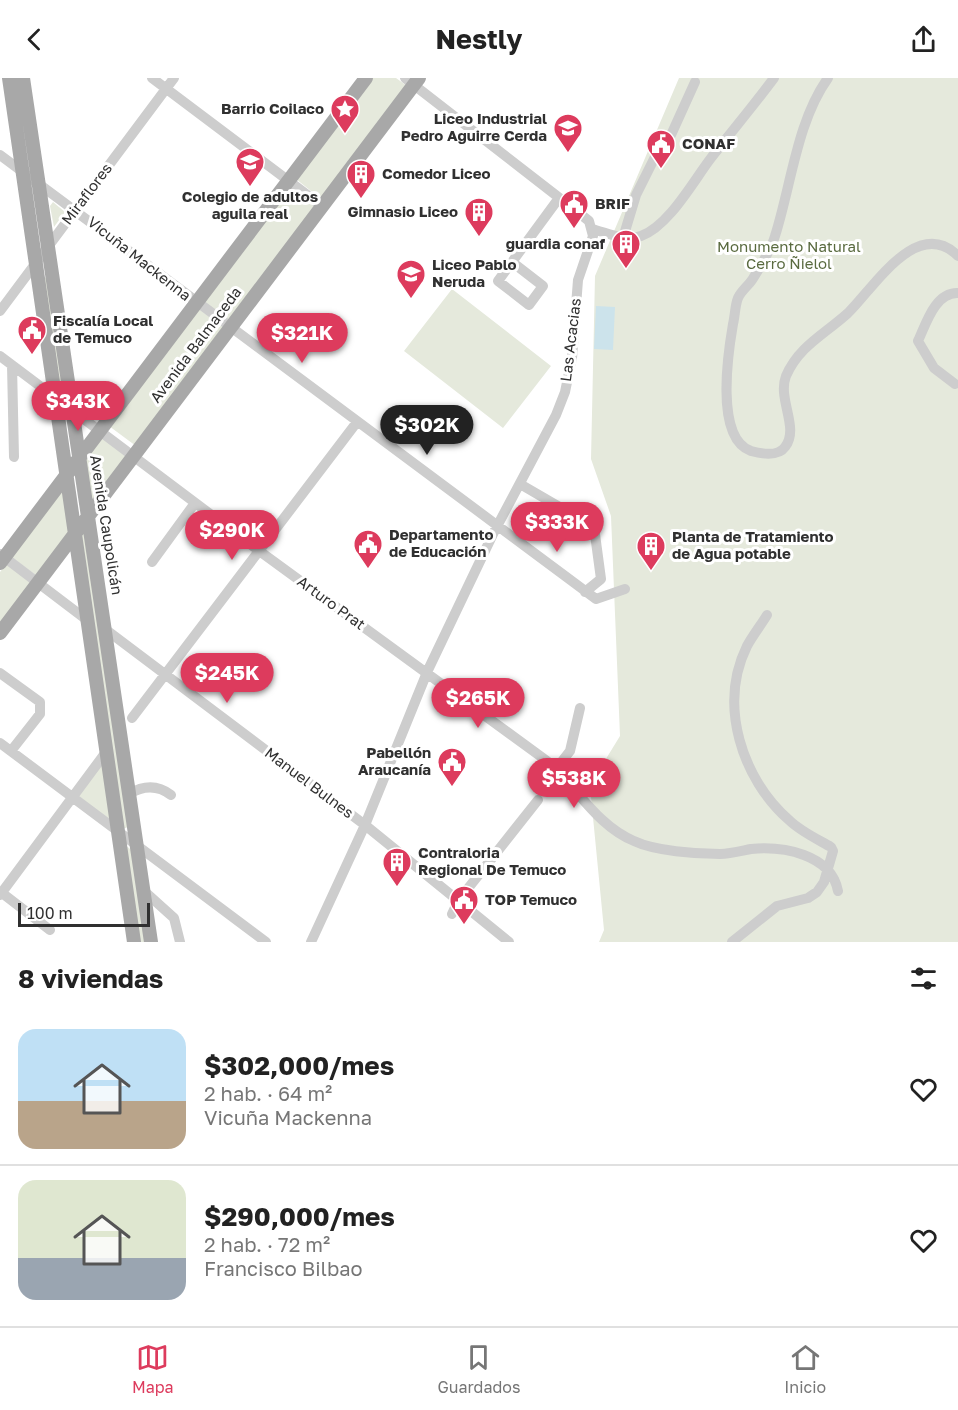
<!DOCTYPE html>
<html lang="es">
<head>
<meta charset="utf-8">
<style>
	:root { --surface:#fff; --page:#f2f2f2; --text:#222; --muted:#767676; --line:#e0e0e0; --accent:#dd3b5d }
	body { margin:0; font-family:"Golos Text",sans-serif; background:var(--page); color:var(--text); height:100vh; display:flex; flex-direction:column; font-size:22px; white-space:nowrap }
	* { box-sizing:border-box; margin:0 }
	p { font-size:20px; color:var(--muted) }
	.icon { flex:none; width:33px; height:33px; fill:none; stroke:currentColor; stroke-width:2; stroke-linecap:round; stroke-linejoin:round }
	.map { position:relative; height:864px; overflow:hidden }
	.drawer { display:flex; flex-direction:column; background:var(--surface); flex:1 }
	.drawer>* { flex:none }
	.scale { position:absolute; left:18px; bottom:15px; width:132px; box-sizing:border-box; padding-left:6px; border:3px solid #303030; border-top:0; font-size:16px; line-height:21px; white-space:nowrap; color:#303030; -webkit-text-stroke:4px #fff; paint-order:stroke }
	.price { position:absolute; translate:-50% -51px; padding:0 14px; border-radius:21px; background:var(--accent); color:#fff; font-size:20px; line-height:39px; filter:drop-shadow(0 2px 3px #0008) }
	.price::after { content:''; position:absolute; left:50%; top:36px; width:18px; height:14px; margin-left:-9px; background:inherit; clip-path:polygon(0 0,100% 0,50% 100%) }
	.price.active { background:#222; color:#fff }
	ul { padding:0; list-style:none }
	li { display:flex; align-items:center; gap:18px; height:150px; padding:0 18px }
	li+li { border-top:2px solid var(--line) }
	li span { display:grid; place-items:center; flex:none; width:168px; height:120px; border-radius:18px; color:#555 }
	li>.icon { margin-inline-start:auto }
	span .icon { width:72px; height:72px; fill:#fffc; stroke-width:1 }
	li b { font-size:26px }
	h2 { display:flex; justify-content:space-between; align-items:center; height:72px; padding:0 18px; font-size:26px }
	header { display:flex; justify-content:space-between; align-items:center; height:78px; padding:0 18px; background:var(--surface); font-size:27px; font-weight:700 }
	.tabs { display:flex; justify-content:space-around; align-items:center; height:84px; border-top:2px solid var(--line); background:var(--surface); font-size:16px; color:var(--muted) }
	.tabs a { display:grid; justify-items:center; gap:3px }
	.tabs .active { color:var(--accent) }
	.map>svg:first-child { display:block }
</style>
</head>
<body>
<header><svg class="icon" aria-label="back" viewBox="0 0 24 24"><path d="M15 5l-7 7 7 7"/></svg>Nestly<svg class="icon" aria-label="share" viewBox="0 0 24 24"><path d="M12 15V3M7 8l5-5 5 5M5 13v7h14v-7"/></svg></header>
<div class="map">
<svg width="958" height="864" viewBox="0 0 958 864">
	<rect width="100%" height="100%" fill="#fff"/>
	<!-- green -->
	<path fill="#e5e9dc" d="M 373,0 L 396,0 L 407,8 L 321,121 L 296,101 Z
		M 679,0 L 958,0 L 958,864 L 599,864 L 604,852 L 591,719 L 593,702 L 620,658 L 611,438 L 591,381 L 595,198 Z
		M 289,108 L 317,129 L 230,244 L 201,224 Z
		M 53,124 L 65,134 L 54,149 L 50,128 Z
		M 47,198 L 65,314 L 58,309 L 42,203 Z
		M 452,211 L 551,288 L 503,350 L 404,273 Z
		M 196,229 L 226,251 L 136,368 L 109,348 Z
		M 93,308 L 104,309 L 113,315 L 102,328 L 81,315 L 80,310 Z
		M 101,358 L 128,379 L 91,429 L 83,383 Z
		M 65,404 L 72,456 L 37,498 L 10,478 Z
		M 87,445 L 131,748 L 120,752 L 77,458 Z
		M 7,485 L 32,504 L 0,548 L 0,494 Z
		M 104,683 L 114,746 L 77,717 Z
		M 123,765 L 136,776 L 147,864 L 137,864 Z"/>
	<!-- water -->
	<path fill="#cce3eb" d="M 596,228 L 615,229 L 613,272 L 594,271 Z"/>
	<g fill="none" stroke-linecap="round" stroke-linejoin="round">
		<!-- minor -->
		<path stroke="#cdcdcd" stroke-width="10" d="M 152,0 L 322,128
			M 828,0 C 797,43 791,108 775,158 C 771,172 760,189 752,202 C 748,208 741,213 738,220 C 735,227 735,238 733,246 C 728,275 715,360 751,373 C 762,376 778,379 785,369 C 800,350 777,321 786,298 C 799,268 825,256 848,235 C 873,211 917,137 958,178
			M 0,77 L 596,521 L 625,511
			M 592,151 C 608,155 624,164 641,158 C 669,148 694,102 711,80 C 732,53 754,27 774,0
			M 623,160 L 636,117 L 663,63 L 671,57 L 695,4
			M 512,184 L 543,208 L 529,227 L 498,203 L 559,120
			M 0,233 L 174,0
			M 0,278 L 258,472 L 547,683 C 577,709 596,747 634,763 C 655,773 696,776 720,776 C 730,776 741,773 751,771 C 783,768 831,776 838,813
			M 12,287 L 14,379
			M 955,306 L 934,290 L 918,263 C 926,246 935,214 958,215
			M 520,406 L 594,449 L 601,501 L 585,514
			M 0,476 L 87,542
			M 152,484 L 195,425
			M 105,551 L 365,747 L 509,864
			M 0,595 L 40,624 L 40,636 L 11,673
			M 132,640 L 357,344
			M 0,665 L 266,864
			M 556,691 L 570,673 L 580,630
			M 129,716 C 144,707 158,707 171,717
			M 144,813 L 174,840 L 180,864
			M 2,815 L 50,852
			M 0,817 L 106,674
			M 452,836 L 458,823 L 538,722
			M 311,864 L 365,747 L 428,592 L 493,456 L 556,337 L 565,314 L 572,280 L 578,202 L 593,158 L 589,143 L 584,139 L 405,0
			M 732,864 L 777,828 L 808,820 L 817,814 L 824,804 L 833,773 L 831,769 C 817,761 800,753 789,742 C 742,701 718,627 747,568 C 753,557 761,547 767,537"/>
		<!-- major -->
		<path stroke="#a8a8a8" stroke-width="14" d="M 9,0 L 134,864
			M 23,0 L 151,864
			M 0,485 L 366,0
			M 0,555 L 419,0"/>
	</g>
	<!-- icons -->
	<defs>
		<g id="sight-pin" transform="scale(1.5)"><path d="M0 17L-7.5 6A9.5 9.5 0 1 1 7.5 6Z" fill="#dd3b5d" stroke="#fff"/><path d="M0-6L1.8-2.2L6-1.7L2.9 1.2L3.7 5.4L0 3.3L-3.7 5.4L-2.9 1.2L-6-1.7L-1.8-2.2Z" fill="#fff"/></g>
		<g id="school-pin" transform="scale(1.5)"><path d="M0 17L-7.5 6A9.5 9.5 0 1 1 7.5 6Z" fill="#dd3b5d" stroke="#fff"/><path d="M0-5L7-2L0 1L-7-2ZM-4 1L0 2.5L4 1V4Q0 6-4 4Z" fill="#fff"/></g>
		<g id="civic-pin" transform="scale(1.5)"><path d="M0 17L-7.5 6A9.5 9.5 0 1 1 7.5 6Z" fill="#dd3b5d" stroke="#fff"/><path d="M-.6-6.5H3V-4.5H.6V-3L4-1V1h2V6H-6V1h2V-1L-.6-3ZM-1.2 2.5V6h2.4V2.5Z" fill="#fff"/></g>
		<g id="building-pin" transform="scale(1.5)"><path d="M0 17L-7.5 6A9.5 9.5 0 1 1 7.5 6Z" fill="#dd3b5d" stroke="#fff"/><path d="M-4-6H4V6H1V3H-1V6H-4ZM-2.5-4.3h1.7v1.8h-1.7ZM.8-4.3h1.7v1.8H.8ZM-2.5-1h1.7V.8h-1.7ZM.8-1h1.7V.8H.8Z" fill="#fff"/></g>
	</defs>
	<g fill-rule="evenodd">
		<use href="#sight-pin" x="345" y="31"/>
		<use href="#school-pin" x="568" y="50"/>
		<use href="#civic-pin" x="661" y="66"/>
		<use href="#school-pin" x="250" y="84"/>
		<use href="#building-pin" x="361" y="96"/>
		<use href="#civic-pin" x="574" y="126"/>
		<use href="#building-pin" x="479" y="134"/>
		<use href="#building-pin" x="626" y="166"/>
		<use href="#school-pin" x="411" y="196"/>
		<use href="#civic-pin" x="32" y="252"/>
		<use href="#civic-pin" x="368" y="466"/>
		<use href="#building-pin" x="651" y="468"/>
		<use href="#civic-pin" x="452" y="684"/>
		<use href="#building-pin" x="397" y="784"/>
		<use href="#civic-pin" x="464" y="822"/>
	</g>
	<g text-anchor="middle" stroke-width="6" stroke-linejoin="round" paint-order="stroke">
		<!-- poi labels -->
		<g font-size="15" font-weight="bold" fill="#303030" stroke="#fff" text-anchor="start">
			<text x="324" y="36" text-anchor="end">Barrio Coilaco</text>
			<text x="547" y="46" text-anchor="end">Liceo Industrial<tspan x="547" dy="17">Pedro Aguirre Cerda</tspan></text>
			<text x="682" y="71">CONAF</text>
			<text x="382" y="101">Comedor Liceo</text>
			<text x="250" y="124" text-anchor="middle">Colegio de adultos<tspan x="250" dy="17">aguila real</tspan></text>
			<text x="595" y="131">BRIF</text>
			<text x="458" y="139" text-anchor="end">Gimnasio Liceo</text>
			<text x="605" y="171" text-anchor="end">guardia conaf</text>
			<text x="432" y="192">Liceo Pablo<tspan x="432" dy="17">Neruda</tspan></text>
			<text x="53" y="248">Fiscalía Local<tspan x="53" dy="17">de Temuco</tspan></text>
			<text x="389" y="462">Departamento<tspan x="389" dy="17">de Educación</tspan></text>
			<text x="672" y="464">Planta de Tratamiento<tspan x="672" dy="17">de Agua potable</tspan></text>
			<text x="431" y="680" text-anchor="end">Pabellón<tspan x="431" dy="17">Araucanía</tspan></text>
			<text x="418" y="780">Contraloria<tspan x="418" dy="17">Regional De Temuco</tspan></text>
			<text x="485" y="827">TOP Temuco</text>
		</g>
		<!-- street labels -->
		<g font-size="15" fill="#303030" stroke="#fff">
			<text transform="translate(87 116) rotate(-53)" y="5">Miraflores</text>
			<text transform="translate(139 181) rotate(38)" y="5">Vicuña Mackenna</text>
			<text transform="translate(571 262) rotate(-83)" y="5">Las Acacias</text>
			<text transform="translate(196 267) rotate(-53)" y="5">Avenida Balmaceda</text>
			<text transform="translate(106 447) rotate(81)" y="5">Avenida Caupolicán</text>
			<text transform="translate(331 525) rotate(36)" y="5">Arturo Prat</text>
			<text transform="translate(309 705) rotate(37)" y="5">Manuel Bulnes</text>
		</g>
		<!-- park labels -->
		<g font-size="15" fill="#596a3f" stroke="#fff">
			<text x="789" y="174">Monumento Natural<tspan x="789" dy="17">Cerro Ñielol</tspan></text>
		</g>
	</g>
</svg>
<div class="scale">100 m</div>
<b class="price" style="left:302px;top:286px">$321K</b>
<b class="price" style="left:78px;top:354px">$343K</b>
<b class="price active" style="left:427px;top:378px">$302K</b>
<b class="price" style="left:557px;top:475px">$333K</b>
<b class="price" style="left:232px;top:483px">$290K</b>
<b class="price" style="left:227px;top:626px">$245K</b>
<b class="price" style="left:478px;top:651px">$265K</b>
<b class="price" style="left:574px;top:731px">$538K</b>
</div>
<section class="drawer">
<h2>8 viviendas<svg class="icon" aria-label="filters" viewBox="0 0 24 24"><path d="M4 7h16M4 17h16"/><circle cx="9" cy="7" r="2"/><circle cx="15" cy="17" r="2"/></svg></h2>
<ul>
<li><span style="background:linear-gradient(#bfe0f5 60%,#b9a48a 0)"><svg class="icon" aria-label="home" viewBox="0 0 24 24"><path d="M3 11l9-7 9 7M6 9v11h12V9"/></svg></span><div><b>$302,000/mes</b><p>2 hab. · 64 m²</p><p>Vicuña Mackenna</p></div><svg class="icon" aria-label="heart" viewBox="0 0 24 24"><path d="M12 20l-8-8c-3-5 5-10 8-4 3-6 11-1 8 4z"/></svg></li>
<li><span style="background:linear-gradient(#dfe7d0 65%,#9aa5b1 0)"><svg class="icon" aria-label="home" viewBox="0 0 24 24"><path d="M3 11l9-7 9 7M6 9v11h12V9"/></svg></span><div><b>$290,000/mes</b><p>2 hab. · 72 m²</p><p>Francisco Bilbao</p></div><svg class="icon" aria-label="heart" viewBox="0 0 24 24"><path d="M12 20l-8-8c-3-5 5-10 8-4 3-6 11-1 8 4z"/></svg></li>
</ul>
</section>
<nav class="tabs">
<a class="active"><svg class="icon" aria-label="map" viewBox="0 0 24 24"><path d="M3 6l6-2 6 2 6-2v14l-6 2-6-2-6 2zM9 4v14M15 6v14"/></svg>Mapa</a>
<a><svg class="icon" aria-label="saved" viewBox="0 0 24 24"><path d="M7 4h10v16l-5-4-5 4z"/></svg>Guardados</a>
<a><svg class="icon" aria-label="home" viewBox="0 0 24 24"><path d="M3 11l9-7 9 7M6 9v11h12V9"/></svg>Inicio</a>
</nav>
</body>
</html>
